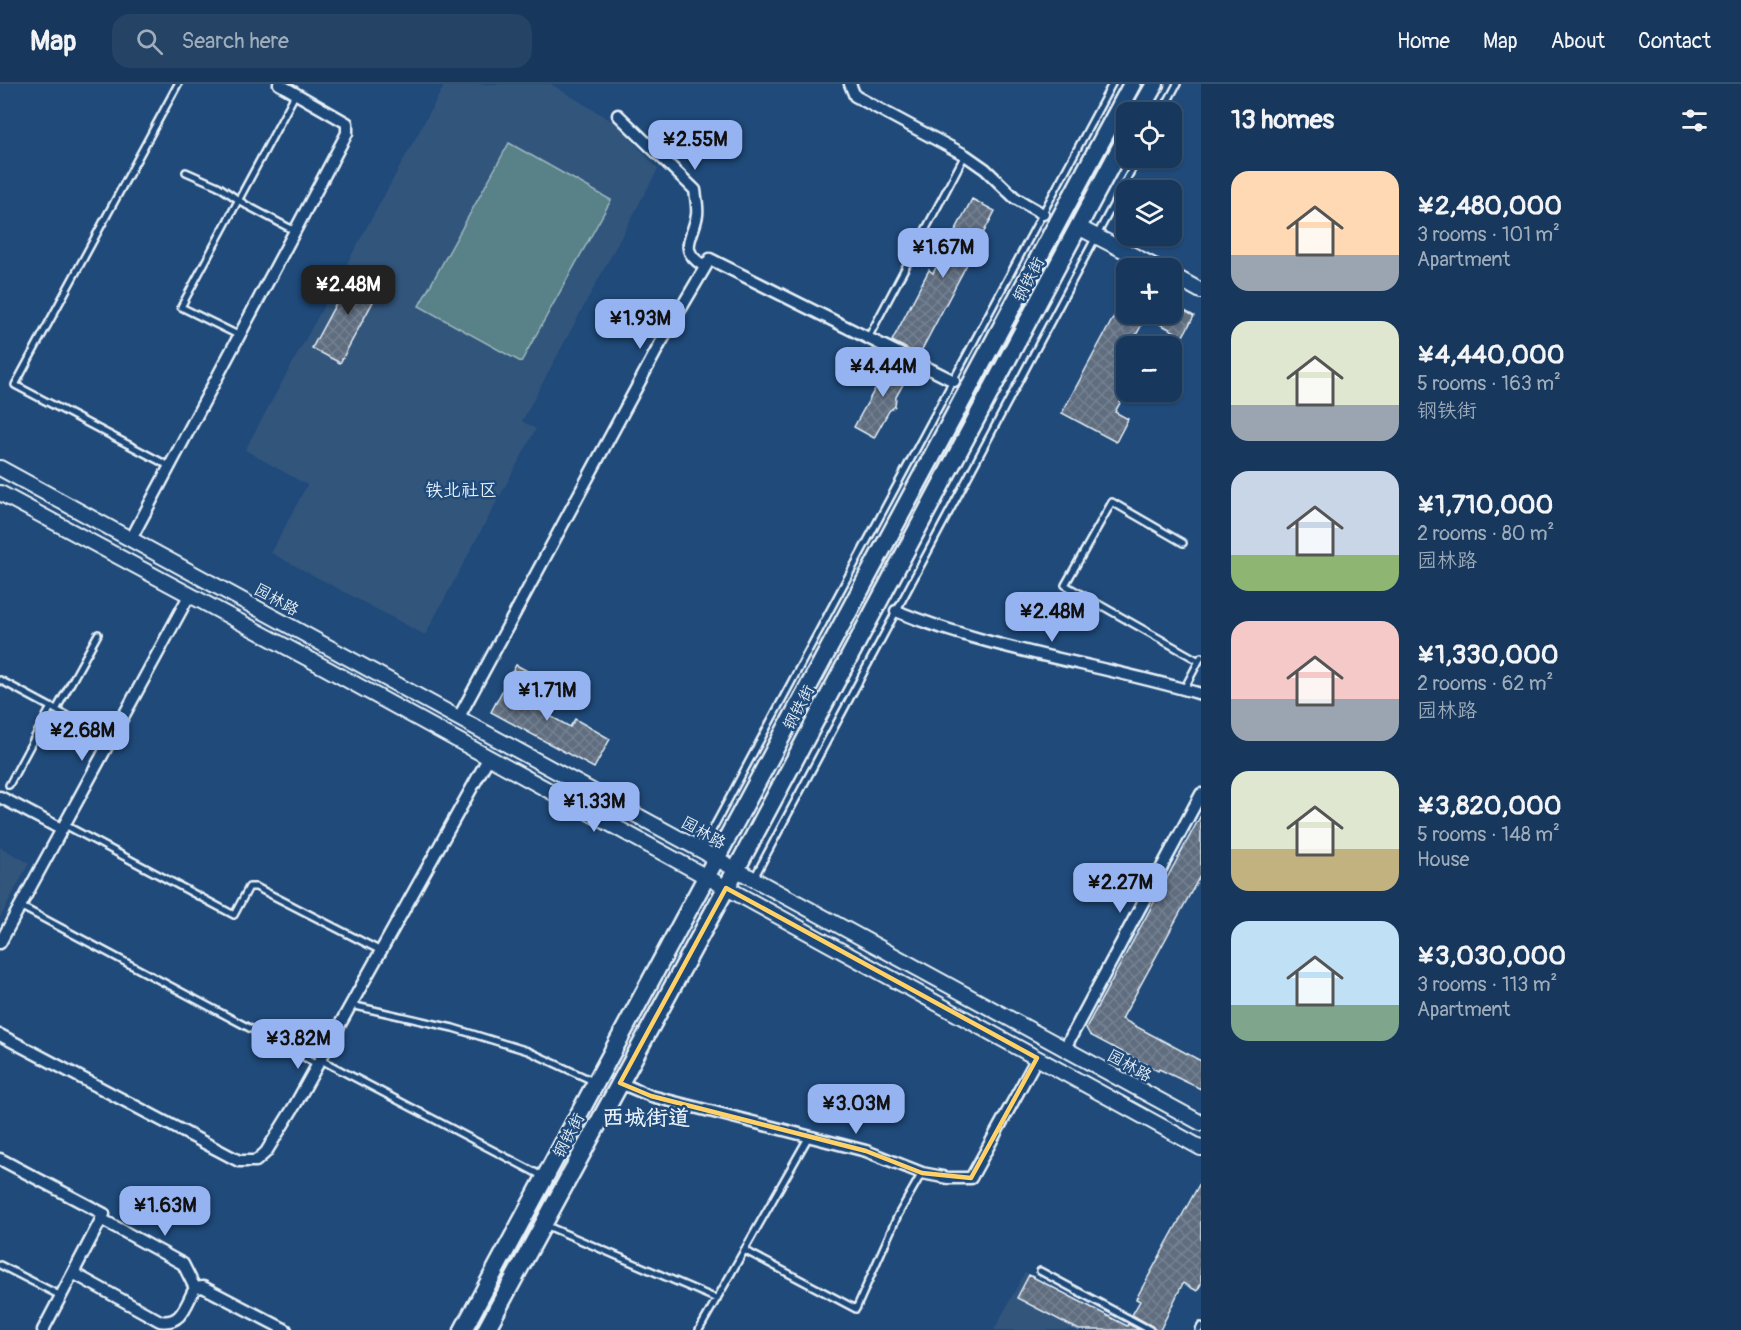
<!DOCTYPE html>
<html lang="en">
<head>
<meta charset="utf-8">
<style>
	:root { --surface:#17385c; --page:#244365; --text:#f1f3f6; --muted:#9eacbb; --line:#365272; --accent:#95b2f1 }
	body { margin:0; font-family:Pangolin,"LXGW WenKai TC",sans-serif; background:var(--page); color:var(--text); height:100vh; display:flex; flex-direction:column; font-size:22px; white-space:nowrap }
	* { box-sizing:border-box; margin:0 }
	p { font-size:20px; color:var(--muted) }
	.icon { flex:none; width:33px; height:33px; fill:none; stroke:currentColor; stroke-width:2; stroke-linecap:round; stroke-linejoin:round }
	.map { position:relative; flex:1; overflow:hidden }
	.side { display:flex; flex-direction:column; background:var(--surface); width:540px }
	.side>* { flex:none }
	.buttons { position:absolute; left:1116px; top:18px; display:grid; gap:12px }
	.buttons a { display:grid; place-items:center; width:66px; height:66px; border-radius:12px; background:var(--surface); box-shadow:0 2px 4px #0004,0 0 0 2px var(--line); font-size:30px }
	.price { position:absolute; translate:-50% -51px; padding:0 14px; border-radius:12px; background:var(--accent); color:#111; font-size:20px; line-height:39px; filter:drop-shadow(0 2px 3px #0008) }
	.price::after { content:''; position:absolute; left:50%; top:36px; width:18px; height:14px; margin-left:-9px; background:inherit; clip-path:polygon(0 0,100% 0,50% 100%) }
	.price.active { background:#222; color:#fff }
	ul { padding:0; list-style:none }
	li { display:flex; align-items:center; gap:18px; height:150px; padding:0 30px }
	li span { display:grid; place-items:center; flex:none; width:168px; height:120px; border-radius:18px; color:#555 }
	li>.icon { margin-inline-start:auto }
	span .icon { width:72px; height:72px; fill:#fffc; stroke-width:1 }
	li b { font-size:26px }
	h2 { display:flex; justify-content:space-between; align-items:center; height:72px; padding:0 30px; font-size:26px }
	header { display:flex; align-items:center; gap:36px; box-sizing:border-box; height:84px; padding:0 30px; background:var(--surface); border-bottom:2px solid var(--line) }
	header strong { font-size:28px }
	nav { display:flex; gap:33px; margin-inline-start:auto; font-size:21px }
	.search { width:420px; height:54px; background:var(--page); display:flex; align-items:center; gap:15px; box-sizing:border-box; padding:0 21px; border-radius:18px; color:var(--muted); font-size:22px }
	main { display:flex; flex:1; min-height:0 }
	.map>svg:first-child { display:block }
</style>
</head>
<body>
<header>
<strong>Map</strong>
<div class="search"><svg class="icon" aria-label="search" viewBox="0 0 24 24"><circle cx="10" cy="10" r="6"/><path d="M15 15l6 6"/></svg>Search here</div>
<nav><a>Home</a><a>Map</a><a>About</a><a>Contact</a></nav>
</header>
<main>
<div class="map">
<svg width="1201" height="1246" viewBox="0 0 1201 1246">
	<defs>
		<pattern id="building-cross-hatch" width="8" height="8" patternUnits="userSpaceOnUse" patternTransform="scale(1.5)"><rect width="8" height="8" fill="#5f6d7f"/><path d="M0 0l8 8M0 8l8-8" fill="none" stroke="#768292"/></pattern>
	</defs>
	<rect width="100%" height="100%" fill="#1f4a7a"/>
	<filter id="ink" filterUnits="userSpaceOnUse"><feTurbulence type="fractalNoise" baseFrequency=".0167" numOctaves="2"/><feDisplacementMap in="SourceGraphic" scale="12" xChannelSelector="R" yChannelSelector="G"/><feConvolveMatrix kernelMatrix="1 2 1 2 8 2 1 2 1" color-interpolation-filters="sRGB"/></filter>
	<g filter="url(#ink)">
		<!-- built -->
		<path fill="#32547c" d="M 445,0 L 551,0 L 617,40 L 658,85 L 522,337 L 536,345 L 425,551 L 271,469 L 307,401 L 245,366 Z
			M 0,763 L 29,779 L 0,834 Z
			M 1025,1188 L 1135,1246 L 994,1246 Z"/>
		<!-- park -->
		<path fill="#598188" stroke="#a0b9c0" stroke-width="1.5" d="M 509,59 L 611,116 L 521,278 L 419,222 Z"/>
		<!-- building -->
		<path fill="url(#building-cross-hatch)" stroke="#e8f1f8" stroke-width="1.5" d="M 972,115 L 995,127 L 919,271 L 892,257 L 929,186 L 933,189 Z
			M 355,184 L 383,199 L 340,279 L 312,264 Z
			M 1126,210 L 1126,230 L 1172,230 L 1172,220 L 1194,232 L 1183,252 L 1146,233 L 1130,262 L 1126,262 L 1126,308 L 1115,328 L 1128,335 L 1116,358 L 1062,329 Z
			M 892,274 L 912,284 L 896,313 L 895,322 L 889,327 L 874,354 L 854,343 Z
			M 516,581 L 537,592 L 523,617 L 570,643 L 575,635 L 610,655 L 594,684 L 491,628 Z
			M 1201,731 L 1201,790 L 1122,935 L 1201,977 L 1201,1005 L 1159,985 L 1158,987 L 1090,951 L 1086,944 Z
			M 1201,1097 L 1201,1200 L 1197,1207 L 1183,1199 L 1160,1246 L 1155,1246 L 1152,1242 L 1132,1231 L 1140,1217 L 1136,1215 Z
			M 1029,1191 L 1127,1242 L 1128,1240 L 1140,1246 L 1079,1246 L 1017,1214 Z"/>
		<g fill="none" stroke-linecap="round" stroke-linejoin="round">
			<!-- service casing -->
			<g stroke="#e8f1f8" stroke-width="10">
				<path id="service" d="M 1162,28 L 1177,0
					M 186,88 L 218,102 L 246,121 L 295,147
					M 238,251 L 181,223 L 296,9
					M 868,254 L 965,71
					M 169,382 L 15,301 L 178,0
					M 1183,459 L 1112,418 L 1065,501 L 1199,577
					M 0,596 L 110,655
					M 1184,605 L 1201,573
					M 56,626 L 98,550
					M 9,701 L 51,623
					M 65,741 L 234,831 L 249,803 L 256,803 L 381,867
					M 702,765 L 1112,0
					M 754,794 L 1138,74
					M 20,822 L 317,980
					M 351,921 L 453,944 L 528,967 L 595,998
					M 321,976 L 544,1093
					M 545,1141 L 717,1215
					M 744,1166 L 856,1225 L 898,1131 L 922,1089
					M 0,1181 L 61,1212
					M 1040,1187 L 1150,1246
					M 699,1246 L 808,1054
					M 1199,1246 L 1201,1242"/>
			</g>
			<!-- minor casing -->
			<g stroke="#e8f1f8" stroke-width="15">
				<path id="minor" d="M 850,0 L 855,12 L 965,71 L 985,85 L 1015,114 L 1043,130
					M 618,31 L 695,106 C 696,114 698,123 697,131 C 693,155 677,165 704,182
					M 131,455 L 347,49 L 347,39 L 279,0
					M 896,527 C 994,567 1100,580 1201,610
					M 459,633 L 660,260 L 710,175 L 954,297
					M 0,713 L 61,745
					M 0,859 L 190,510
					M 0,951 L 239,1077 L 256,1077 L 266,1068 L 295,1021 L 489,673
					M 1065,964 L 1201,710
					M 620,999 L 651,1012 L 866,1067 L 922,1089 L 948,1094 L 971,1094 L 1037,974
					M 0,1075 L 104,1130 L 43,1246
					M 101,1135 L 183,1180 L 195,1204
					M 73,1189 L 160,1237 C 182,1241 186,1220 195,1204 L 203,1203 L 286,1246"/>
			</g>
			<!-- tertiary casing -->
			<g stroke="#e8f1f8" stroke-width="18">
				<path id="tertiary" d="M 1078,143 L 1158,184
					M 1172,191 L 1201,207
					M 0,384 L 1201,1039
					M 0,409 L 322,582 L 1201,1064"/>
			</g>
			<!-- trunk casing -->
			<g stroke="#e8f1f8" stroke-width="21">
				<path id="trunk" d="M 1139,28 L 1155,0
					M 463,1246 L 1132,0
					M 486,1246 L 737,784 L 1126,53"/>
			</g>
			<!-- service -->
			<use href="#service" stroke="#1f4a7a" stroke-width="5"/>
			<!-- minor -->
			<use href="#minor" stroke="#1f4a7a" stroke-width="10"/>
			<!-- tertiary -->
			<use href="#tertiary" stroke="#1f4a7a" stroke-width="14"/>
			<!-- trunk -->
			<use href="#trunk" stroke="#1f4a7a" stroke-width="16"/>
		</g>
	</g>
	<!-- marked area -->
	<path fill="none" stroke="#ffd166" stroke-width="4.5" stroke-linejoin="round" d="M 726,804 L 1037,974 L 971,1094 L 922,1089 L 866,1067 L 651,1012 L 620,999 Z"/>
	<g text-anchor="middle" stroke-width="5" stroke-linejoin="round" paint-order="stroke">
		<!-- street labels -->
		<g font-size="16" fill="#e8f1f8" stroke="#1f4a7a">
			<text transform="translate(1028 195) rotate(-62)" y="6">钢铁街</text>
			<text transform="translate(277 515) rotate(29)" y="6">园林路</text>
			<text transform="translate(798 623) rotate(-62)" y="6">钢铁街</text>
			<text transform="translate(704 748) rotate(29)" y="6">园林路</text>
			<text transform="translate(1130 981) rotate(29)" y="6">园林路</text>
			<text transform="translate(568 1051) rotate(-62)" y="6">钢铁街</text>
		</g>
		<!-- neighbourhood labels -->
		<g font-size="18" fill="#e8f1f8" stroke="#1f4a7a">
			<text x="461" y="412">铁北社区</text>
		</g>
		<!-- district labels -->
		<g font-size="22" font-weight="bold" fill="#e8f1f8" stroke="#1f4a7a">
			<text x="646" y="1041">西城街道</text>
		</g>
	</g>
</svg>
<div class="buttons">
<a><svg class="icon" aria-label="locate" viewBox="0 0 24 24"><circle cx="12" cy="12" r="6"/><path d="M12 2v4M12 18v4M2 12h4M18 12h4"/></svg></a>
<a><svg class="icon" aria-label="layers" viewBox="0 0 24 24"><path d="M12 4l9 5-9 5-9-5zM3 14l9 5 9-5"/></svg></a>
<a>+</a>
<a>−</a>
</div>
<b class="price" style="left:695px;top:87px">¥2.55M</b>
<b class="price" style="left:943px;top:195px">¥1.67M</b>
<b class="price active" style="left:348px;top:232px">¥2.48M</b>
<b class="price" style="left:640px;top:266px">¥1.93M</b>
<b class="price" style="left:883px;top:314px">¥4.44M</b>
<b class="price" style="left:1052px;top:559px">¥2.48M</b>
<b class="price" style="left:547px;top:638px">¥1.71M</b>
<b class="price" style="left:82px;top:678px">¥2.68M</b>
<b class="price" style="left:594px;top:749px">¥1.33M</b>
<b class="price" style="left:1120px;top:830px">¥2.27M</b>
<b class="price" style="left:298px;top:986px">¥3.82M</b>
<b class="price" style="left:856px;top:1051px">¥3.03M</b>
<b class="price" style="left:165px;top:1153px">¥1.63M</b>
</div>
<section class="side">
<h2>13 homes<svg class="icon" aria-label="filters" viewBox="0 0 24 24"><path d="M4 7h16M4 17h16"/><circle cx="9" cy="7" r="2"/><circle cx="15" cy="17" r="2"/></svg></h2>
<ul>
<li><span style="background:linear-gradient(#ffd9b3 70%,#9aa5b1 0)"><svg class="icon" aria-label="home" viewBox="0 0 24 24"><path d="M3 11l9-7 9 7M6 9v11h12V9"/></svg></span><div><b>¥2,480,000</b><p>3 rooms · 101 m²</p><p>Apartment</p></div></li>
<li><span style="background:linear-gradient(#dfe7d0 70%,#9aa5b1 0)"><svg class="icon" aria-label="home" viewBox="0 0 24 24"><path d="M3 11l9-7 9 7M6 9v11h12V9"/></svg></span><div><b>¥4,440,000</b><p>5 rooms · 163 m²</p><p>钢铁街</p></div></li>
<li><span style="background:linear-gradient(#c9d6e8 70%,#8fb573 0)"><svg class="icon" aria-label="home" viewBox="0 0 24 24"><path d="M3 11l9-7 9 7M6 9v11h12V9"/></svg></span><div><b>¥1,710,000</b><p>2 rooms · 80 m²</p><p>园林路</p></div></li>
<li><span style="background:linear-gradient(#f6c9c9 65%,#9aa5b1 0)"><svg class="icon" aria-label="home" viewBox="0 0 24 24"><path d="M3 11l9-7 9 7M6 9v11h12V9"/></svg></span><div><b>¥1,330,000</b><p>2 rooms · 62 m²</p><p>园林路</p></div></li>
<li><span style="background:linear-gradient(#dfe7d0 65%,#c2b280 0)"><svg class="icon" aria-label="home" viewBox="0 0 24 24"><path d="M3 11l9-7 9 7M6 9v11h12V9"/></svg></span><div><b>¥3,820,000</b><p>5 rooms · 148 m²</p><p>House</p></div></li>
<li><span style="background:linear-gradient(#bfe0f5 70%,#7fa58c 0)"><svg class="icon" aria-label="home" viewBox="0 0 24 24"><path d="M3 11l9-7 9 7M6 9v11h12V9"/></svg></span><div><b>¥3,030,000</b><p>3 rooms · 113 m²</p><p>Apartment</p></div></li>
</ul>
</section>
</main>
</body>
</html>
